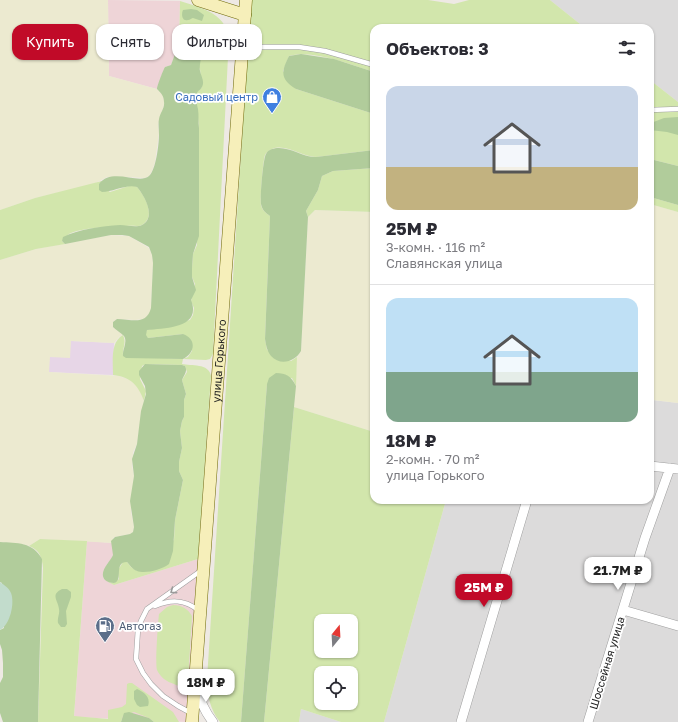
<!DOCTYPE html>
<html lang="ru">
<head>
<meta charset="utf-8">
<style>
	:root { --surface:#fff; --page:#f7f7f7; --text:#2b2b33; --muted:#7c7c81; --line:#e1e1e2; --accent:#c10a28 }
	body { margin:0; font-family:"Golos Text",sans-serif; background:var(--page); color:var(--text); height:100vh; display:flex; flex-direction:column; font-size:15px; white-space:nowrap }
	* { box-sizing:border-box; margin:0 }
	p { font-size:13px; color:var(--muted) }
	.icon { flex:none; width:22px; height:22px; fill:none; stroke:currentColor; stroke-width:2; stroke-linecap:round; stroke-linejoin:round }
	.map { position:relative; flex:1; overflow:hidden }
	.drawer { position:absolute; left:370px; top:24px; width:284px; height:480px; display:flex; flex-direction:column; background:var(--surface); border-radius:12px; box-shadow:0 1px 3px #0004 }
	.drawer>* { flex:none }
	.guide { position:absolute; left:12px; top:24px; width:298px; height:36px; display:flex; gap:8px }
	.needle { width:26px; rotate:18deg }
	.buttons { position:absolute; left:314px; top:614px; display:grid; gap:8px }
	.buttons a { display:grid; place-items:center; width:44px; height:44px; border-radius:8px; background:var(--surface); box-shadow:0 1px 3px #0004; font-size:20px }
	.price { position:absolute; translate:-50% -34px; padding:0 9px; border-radius:8px; background:#fff; color:#222; font-size:13px; line-height:26px; filter:drop-shadow(0 1px 2px #0008) }
	.price::after { content:''; position:absolute; left:50%; top:24px; width:12px; height:9px; margin-left:-6px; background:inherit; clip-path:polygon(0 0,100% 0,50% 100%) }
	.price.active { background:var(--accent); color:#fff }
	ul { padding:0; list-style:none }
	li { display:grid; align-content:center; gap:8px; height:212px; padding:0 16px }
	li+li { border-top:1px solid var(--line) }
	li span { display:grid; place-items:center; height:124px; border-radius:12px; color:#555 }
	li>.icon { margin-inline-start:auto }
	span .icon { width:72px; height:72px; fill:#fffc; stroke-width:1 }
	li b { font-size:17px }
	h2 { display:flex; justify-content:space-between; align-items:center; height:48px; padding:0 16px; font-size:17px }
	.chip { padding:0 14px; border-radius:12px; background:var(--surface); box-shadow:0 1px 3px #0004; font-size:14px; line-height:36px }
	.chip.active { background:var(--accent); color:#fff }
	.map>svg:first-child { display:block }
</style>
</head>
<body>
<div class="map">
<svg width="678" height="722" viewBox="0 0 678 722">
	<rect width="100%" height="100%" fill="#eee9e4"/>
	<!-- residential -->
	<path fill="#dcdbdb" d="M 550,0 L 678,0 L 678,102 L 650,80 L 650,28 L 585,28 Z
		M 652,400 L 678,403 L 678,722 L 384,722 L 446,500 L 650,500 L 650,401 Z
		M 301,709 L 341,722 L 299,722 Z"/>
	<!-- commercial -->
	<path fill="#eed4d7" d="M 108,0 L 180,1 L 179,52 L 175,54 L 171,65 L 165,67 L 157,89 L 109,76 Z
		M 87,541 L 113,543 L 113,555 L 111,560 L 107,564 L 103,575 L 104,579 L 114,585 L 198,559 L 186,722 L 74,717 Z"/>
	<!-- industrial -->
	<path fill="#e7d6e7" d="M 71,341 L 114,343 L 113,375 L 49,372 L 49,357 Z"/>
	<!-- farmland -->
	<path fill="#ecead0" d="M 0,0 L 108,0 L 109,76 L 157,89 L 163,95 L 164,100 L 164,105 L 158,125 L 159,133 L 155,162 L 152,171 L 149,176 L 145,178 L 129,177 L 107,177 L 94,184 L 35,198 L 0,210 Z
		M 650,204 L 678,212 L 678,403 L 653,400 L 650,401 Z
		M 315,210 L 374,212 L 374,432 L 294,407 L 297,357 L 301,351 L 308,217 Z
		M 111,235 L 129,236 L 149,248 L 152,255 L 153,263 L 151,308 L 149,316 L 144,319 L 135,320 L 117,319 L 113,322 L 113,327 L 123,335 L 119,337 L 114,343 L 71,341 L 70,358 L 50,357 L 49,372 L 119,376 L 130,380 L 138,387 L 140,391 L 144,401 L 137,444 L 133,452 L 132,466 L 134,476 L 131,512 L 134,527 L 133,532 L 130,534 L 115,537 L 113,538 L 113,543 L 40,539 L 29,546 L 21,544 L 0,542 L 0,260 L 36,249 Z"/>
	<!-- grass -->
	<path fill="#d2e6ac" fill-rule="evenodd" d="M 251,0 L 428,0 L 454,4 L 469,0 L 550,0 L 585,28 L 374,28 L 374,72 C 351,65 312,49 289,56 L 283,71 L 296,89 L 374,114 L 374,150 L 316,157 C 302,157 286,143 272,149 C 269,150 266,153 265,155 C 263,161 260,199 261,205 C 262,210 266,213 270,216 L 265,339 L 267,350 L 291,361 L 297,357 L 296,386 L 292,378 L 267,384 L 241,722 L 220,722 C 210,710 207,694 207,679 Z
		M 180,1 C 201,8 224,12 229,37 L 213,354 L 210,359 L 206,360 L 183,359 L 182,364 C 191,366 209,363 211,376 L 198,559 L 114,585 L 108,582 L 114,583 L 119,579 L 118,570 L 123,562 L 127,562 L 131,567 L 137,571 L 174,540 L 175,520 L 183,480 L 179,471 L 179,462 L 182,448 L 180,431 L 182,421 L 184,417 L 184,400 L 186,394 L 182,380 L 187,372 L 185,366 L 182,365 L 146,364 L 142,366 L 140,379 L 146,391 L 144,401 C 138,385 131,377 113,375 C 113,362 110,342 123,335 C 127,344 122,348 123,356 L 183,359 L 188,357 L 192,351 L 183,334 L 148,338 L 145,335 L 147,330 L 190,320 L 193,315 L 194,308 L 191,301 L 195,284 L 192,277 L 192,268 L 193,254 L 197,245 L 199,128 L 196,96 L 197,92 L 202,87 L 200,69 L 184,49 L 179,52 Z
		M 650,80 L 678,102 L 678,166 L 650,159 Z
		M 374,168 L 374,212 L 315,210 L 308,217 L 306,211 L 318,190 L 322,176 L 333,171 Z
		M 102,181 L 99,184 L 110,192 L 132,185 L 137,187 C 144,195 157,216 142,225 C 138,227 132,225 127,226 C 114,226 79,228 69,234 C 66,236 64,239 62,241 L 65,244 L 36,249 L 0,260 L 0,210 L 35,198 Z
		M 650,197 L 678,205 L 678,212 L 650,204 Z
		M 294,407 L 374,432 L 374,500 L 446,500 L 384,722 L 341,722 L 301,709 L 299,722 L 264,722 ZM 321,621 L 351,621 L 351,651 L 321,651 ZM 321,673 L 351,673 L 351,703 L 321,703 Z
		M 40,539 L 87,541 L 74,716 L 108,719 L 108,710 L 122,707 L 126,704 L 127,684 L 129,683 L 132,683 L 173,712 L 179,722 L 154,722 L 149,718 L 134,712 L 123,716 L 121,722 L 38,722 L 43,568 C 42,558 40,550 29,546 Z
		M 173,605 C 182,605 188,609 192,616 L 188,681 C 184,686 179,687 174,684 C 167,682 160,677 157,670 C 155,665 158,622 159,614 L 167,607 Z"/>
	<!-- forest -->
	<path fill="#b1cc9b" d="M 191,9 L 197,10 L 204,15 L 202,21 L 193,18 C 192,18 190,20 188,20 C 182,22 181,14 183,10 Z
		M 190,48 C 208,49 198,61 200,71 C 201,76 205,82 202,87 C 200,91 196,91 196,97 C 196,101 197,105 198,109 C 199,115 198,122 199,128 L 199,236 L 193,254 L 192,268 L 192,277 L 196,290 L 191,300 C 202,328 166,328 147,330 L 146,335 L 148,338 L 183,334 C 197,339 195,353 183,359 L 126,358 L 123,356 C 122,350 128,342 124,336 C 121,333 116,330 113,327 L 113,322 L 117,319 C 132,319 146,326 151,308 L 153,263 L 152,255 L 149,247 L 129,236 L 122,235 L 111,235 L 65,244 L 62,241 L 63,237 C 79,229 102,226 120,225 C 127,225 136,228 142,225 C 157,217 144,195 137,187 C 126,184 113,192 102,192 L 99,190 L 99,184 C 112,167 139,185 149,176 C 156,170 159,144 159,135 C 159,129 158,124 159,119 C 160,113 165,108 164,102 C 164,96 161,93 157,89 C 157,86 164,68 165,67 C 167,66 169,66 171,65 L 175,54 Z
		M 301,54 L 334,59 L 374,72 L 374,114 L 296,89 C 280,79 281,72 289,56 Z
		M 678,117 L 678,135 L 667,132 L 650,130 L 651,123 L 664,118 Z
		M 277,148 C 291,147 302,157 316,157 L 374,150 L 374,168 L 333,171 L 322,176 L 318,190 L 306,211 L 308,217 L 301,351 C 295,362 280,366 271,356 C 267,351 266,345 265,339 L 270,216 C 266,213 262,210 261,204 C 260,197 263,159 266,154 C 269,149 272,149 277,148 Z
		M 650,159 L 678,166 L 678,205 L 650,197 Z
		M 145,364 L 182,365 L 185,366 C 188,371 184,375 182,380 L 186,394 L 184,400 L 184,417 L 182,421 L 180,431 L 182,448 L 179,462 L 179,471 L 183,480 L 175,520 L 173,551 L 169,564 C 161,570 145,574 137,571 C 132,569 130,565 127,562 C 113,562 124,581 114,583 C 111,583 107,582 105,580 C 98,572 110,562 113,555 L 111,541 L 115,537 L 130,534 L 133,532 L 134,527 L 130,501 L 134,476 L 132,459 L 137,444 L 141,411 L 146,394 L 145,386 L 139,375 L 139,371 Z
		M 276,373 C 286,373 291,376 296,386 L 264,722 L 241,722 L 267,384 L 269,378 Z
		M 0,542 C 17,543 33,542 42,559 L 38,722 L 3,722 L 0,713 L 0,683 L 3,677 L 3,663 L 2,650 L 0,644 L 0,630 L 4,628 L 2,583 L 0,582 Z
		M 62,589 L 67,589 L 71,592 L 71,597 L 66,611 L 67,624 L 65,627 L 61,627 L 58,623 C 57,618 60,614 59,609 C 58,600 50,595 62,589 Z
		M 137,689 C 144,692 151,697 148,706 L 140,707 L 137,705 L 134,699 L 134,691 Z
		M 129,712 L 149,718 L 154,722 L 121,722 L 124,713 Z"/>
	<!-- wetland -->
	<path fill="#c2dccc" d="M 0,582 C 4,585 9,588 11,593 C 15,603 10,625 0,630 Z"/>
	<g fill="none" stroke-linecap="round" stroke-linejoin="round">
		<!-- lane casing -->
		<g stroke="#9f9f9f" stroke-width="5.5">
			<path id="lane" d="M 244,47 L 299,47 L 325,51 L 374,65
				M 650,110 L 678,109
				M 155,606 C 171,599 185,599 199,611
				M 191,713 L 178,706 L 163,696 L 151,684 L 143,673 L 136,659 L 138,629 L 141,621 L 147,609 L 202,570"/>
		</g>
		<!-- street casing -->
		<g stroke="#9f9f9f" stroke-width="10">
			<path id="street" d="M 650,466 L 678,469
				M 623,610 L 678,626
				M 197,688 C 200,701 205,712 213,722
				M 461,722 L 527,500
				M 588,722 L 645,538 L 670,468"/>
		</g>
		<!-- secondary casing -->
		<g stroke="#6f6a0a" stroke-width="13">
			<g id="secondary">
				<path d="M 198,0 L 245,15"/>
				<path id="s1" d="M 192,722 L 246,0"/>
			</g>
		</g>
		<!-- lane -->
		<use href="#lane" stroke="#fff" stroke-width="4.5"/>
		<!-- street -->
		<use href="#street" stroke="#fff" stroke-width="9"/>
		<!-- secondary -->
		<use href="#secondary" stroke="#f6efba" stroke-width="12"/>
	</g>
	<!-- one-way arrows -->
	<defs><path id="oneway-chevron" d="M-2-3.5L2.5 0L-2 3.5" fill="none" stroke-width="1.6" stroke-linecap="round" stroke-linejoin="round"/></defs>
	<use stroke="#9a9a9a" href="#oneway-chevron" transform="translate(173 591) rotate(144)"/>
	<!-- icons -->
	<defs>
		<g id="shop-pin" transform="scale(1)"><path d="M0 17L-7.5 6A9.5 9.5 0 1 1 7.5 6Z" fill="#3f7fe0" stroke="#fff"/><path d="M-5-2.5h2.3a2.7 3.5 0 0 1 5.4 0H5L5.5 6h-11ZM-1.5-2.5h3a1.5 2.3 0 0 0-3 0Z" fill="#fff"/></g>
		<g id="fuel-pin" transform="scale(1)"><path d="M0 17L-7.5 6A9.5 9.5 0 1 1 7.5 6Z" fill="#5c6f8a" stroke="#fff"/><path d="M-5.5-6h7V0h2V4h1.3V-2.5L3-4.5l.8-.8L6-3V5H2.5V1h-1V6h-7ZM-4.2-4.7v3.2H.2V-4.7Z" fill="#fff"/></g>
	</defs>
	<g fill-rule="evenodd">
		<use href="#shop-pin" x="272" y="97"/>
		<use href="#fuel-pin" x="105" y="626"/>
	</g>
	<g text-anchor="middle" stroke-width="3.5" stroke-linejoin="round" paint-order="stroke">
		<!-- shop labels -->
		<g font-size="11" fill="#366cbe" stroke="#fff" text-anchor="end">
			<text x="258" y="101">Садовый центр</text>
		</g>
		<!-- street labels -->
		<g font-size="11" fill="#1e1e1e" stroke="#fff">
			<text dy="4" stroke="none"><textPath href="#s1" startOffset="362">улица Горького</textPath></text>
			<text transform="translate(607 663) rotate(-73)" y="4">Шоссейная улица</text>
		</g>
		<!-- service labels -->
		<g font-size="11" fill="#4e5e75" stroke="#fff" text-anchor="start">
			<text x="119" y="630">Автогаз</text>
		</g>
	</g>
</svg>
<div class="buttons">
<a><svg class="needle" viewBox="-14 -14 28 28"><path d="M0-13l5 13h-10z" fill="#e53935"/><path d="M0 13l5-13h-10z" fill="#7c7c81"/></svg></a>
<a><svg class="icon" aria-label="locate" viewBox="0 0 24 24"><circle cx="12" cy="12" r="6"/><path d="M12 2v4M12 18v4M2 12h4M18 12h4"/></svg></a>
</div>
<b class="price" style="left:618px;top:591px">21.7M ₽</b>
<b class="price active" style="left:484px;top:608px">25M ₽</b>
<b class="price" style="left:206px;top:703px">18M ₽</b>
<div class="guide">
<a class="chip active">Купить</a>
<a class="chip">Снять</a>
<a class="chip">Фильтры</a>
</div>
<section class="drawer">
<h2>Объектов: 3<svg class="icon" aria-label="filters" viewBox="0 0 24 24"><path d="M4 7h16M4 17h16"/><circle cx="9" cy="7" r="2"/><circle cx="15" cy="17" r="2"/></svg></h2>
<ul>
<li><span style="background:linear-gradient(#c9d6e8 65%,#c2b280 0)"><svg class="icon" aria-label="home" viewBox="0 0 24 24"><path d="M3 11l9-7 9 7M6 9v11h12V9"/></svg></span><div><b>25M ₽</b><p>3-комн. · 116 m²</p><p>Славянская улица</p></div></li>
<li><span style="background:linear-gradient(#bfe0f5 60%,#7fa58c 0)"><svg class="icon" aria-label="home" viewBox="0 0 24 24"><path d="M3 11l9-7 9 7M6 9v11h12V9"/></svg></span><div><b>18M ₽</b><p>2-комн. · 70 m²</p><p>улица Горького</p></div></li>
</ul>
</section>
</div>
</body>
</html>
